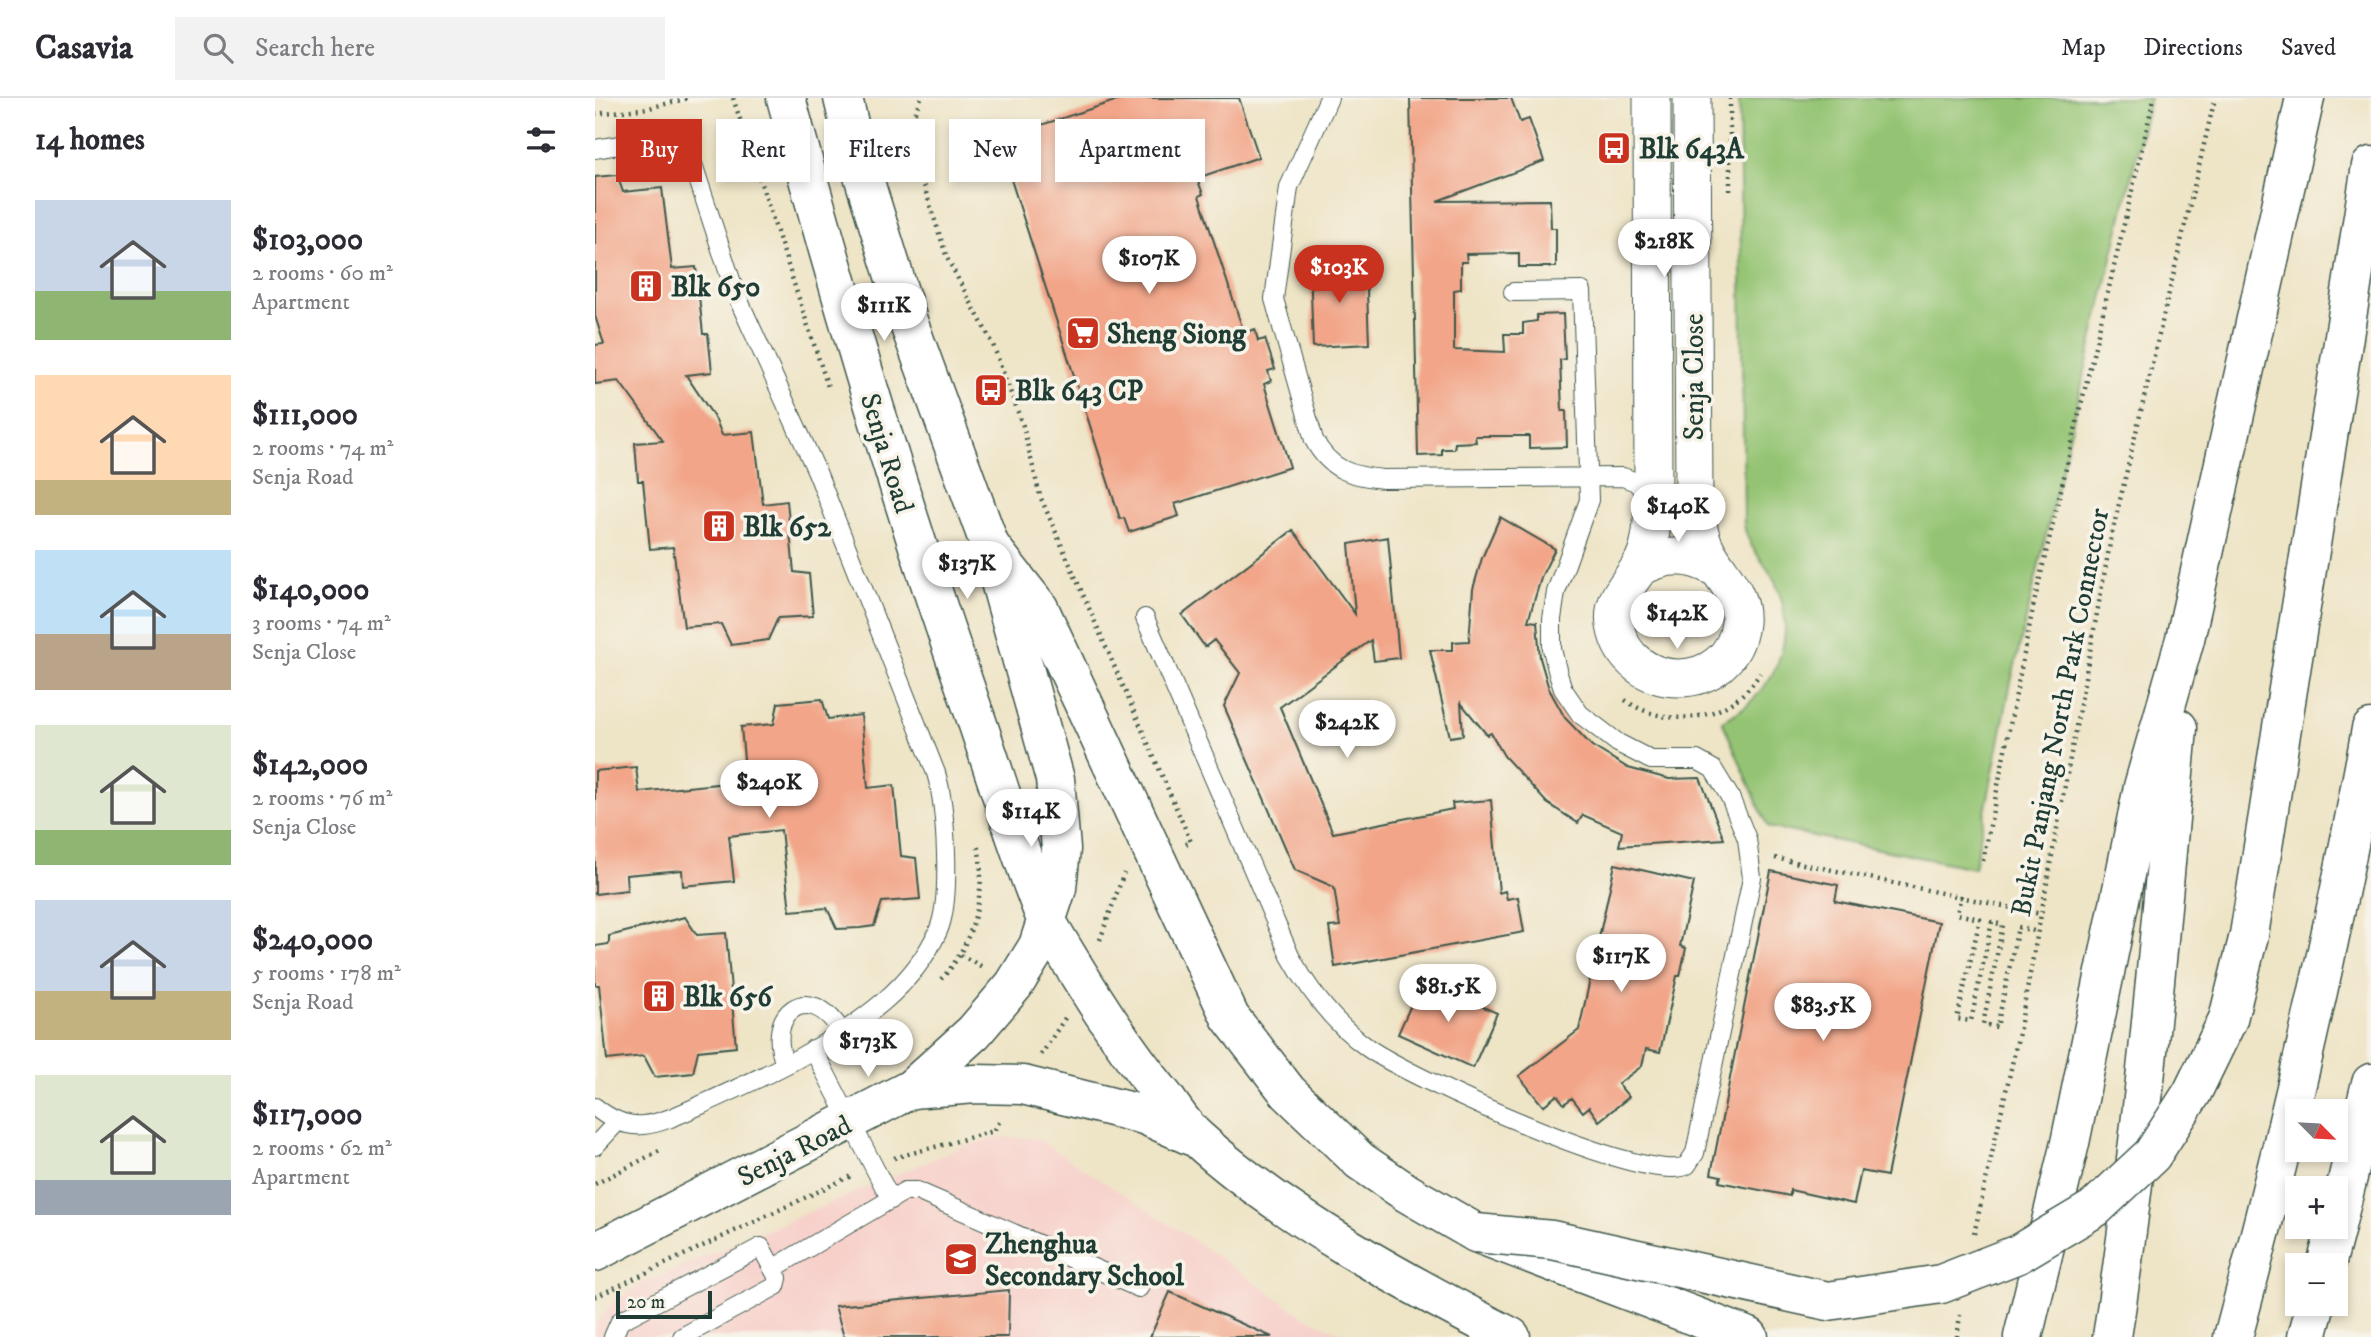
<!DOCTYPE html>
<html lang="en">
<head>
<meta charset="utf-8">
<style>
	:root { --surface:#fff; --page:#f2f2f3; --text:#2b2b33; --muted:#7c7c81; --line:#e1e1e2; --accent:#c8321e }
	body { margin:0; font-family:"IM FELL DW Pica",serif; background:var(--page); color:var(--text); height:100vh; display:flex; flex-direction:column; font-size:26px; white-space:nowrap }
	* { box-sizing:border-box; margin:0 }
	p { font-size:23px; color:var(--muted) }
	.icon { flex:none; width:38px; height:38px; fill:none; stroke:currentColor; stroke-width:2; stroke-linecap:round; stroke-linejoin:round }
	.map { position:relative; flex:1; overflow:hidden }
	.panel { display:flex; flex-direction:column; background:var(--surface); width:595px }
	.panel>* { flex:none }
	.guide { position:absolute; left:21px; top:21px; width:665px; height:63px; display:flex; gap:14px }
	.needle { width:46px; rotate:114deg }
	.buttons { position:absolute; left:1690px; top:1001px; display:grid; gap:14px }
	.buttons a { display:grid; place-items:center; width:63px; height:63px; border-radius:0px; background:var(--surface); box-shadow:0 4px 10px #0003; font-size:35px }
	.scale { position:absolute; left:21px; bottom:18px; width:96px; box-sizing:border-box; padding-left:7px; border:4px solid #1f3d34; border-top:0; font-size:19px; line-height:24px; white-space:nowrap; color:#1f3d34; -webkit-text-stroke:5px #f7f3e8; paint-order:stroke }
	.price { position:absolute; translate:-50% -60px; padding:0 16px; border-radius:24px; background:#fff; color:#222; font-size:23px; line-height:46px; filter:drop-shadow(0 2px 4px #0008) }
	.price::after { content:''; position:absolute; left:50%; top:42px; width:21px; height:16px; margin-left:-10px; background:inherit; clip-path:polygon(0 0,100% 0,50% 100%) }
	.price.selected { background:var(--accent); color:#fff }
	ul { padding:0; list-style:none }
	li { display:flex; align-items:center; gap:21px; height:175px; padding:0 35px }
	li span { display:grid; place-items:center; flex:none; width:196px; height:140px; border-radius:0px; color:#555 }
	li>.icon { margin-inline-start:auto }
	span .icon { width:84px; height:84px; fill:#fffc; stroke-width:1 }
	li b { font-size:30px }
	h2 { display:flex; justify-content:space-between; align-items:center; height:84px; padding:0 35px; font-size:30px }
	.pill { padding:0 24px; border-radius:0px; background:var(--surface); box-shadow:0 4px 10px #0003; font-size:24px; line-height:63px }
	.pill.selected { background:var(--accent); color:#fff }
	header { display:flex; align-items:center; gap:42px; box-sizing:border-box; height:98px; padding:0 35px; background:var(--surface); border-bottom:2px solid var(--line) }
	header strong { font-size:33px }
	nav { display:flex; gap:38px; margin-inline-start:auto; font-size:24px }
	.search { width:490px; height:63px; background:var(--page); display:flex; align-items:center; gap:18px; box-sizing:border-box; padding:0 24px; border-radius:0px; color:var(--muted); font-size:26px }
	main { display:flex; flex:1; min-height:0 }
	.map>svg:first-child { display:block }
</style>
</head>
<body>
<header>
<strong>Casavia</strong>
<div class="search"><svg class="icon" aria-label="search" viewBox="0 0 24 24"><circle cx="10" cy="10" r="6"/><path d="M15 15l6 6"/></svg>Search here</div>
<nav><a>Map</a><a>Directions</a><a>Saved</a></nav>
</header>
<main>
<section class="panel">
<h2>14 homes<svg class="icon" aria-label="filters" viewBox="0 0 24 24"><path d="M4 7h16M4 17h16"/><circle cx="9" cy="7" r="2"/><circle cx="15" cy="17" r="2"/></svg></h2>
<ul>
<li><span style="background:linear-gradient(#c9d6e8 65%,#8fb573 0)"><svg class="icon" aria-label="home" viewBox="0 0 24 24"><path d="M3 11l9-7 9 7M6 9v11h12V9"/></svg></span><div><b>$103,000</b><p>2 rooms · 60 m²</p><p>Apartment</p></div></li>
<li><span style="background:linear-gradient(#ffd9b3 75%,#c2b280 0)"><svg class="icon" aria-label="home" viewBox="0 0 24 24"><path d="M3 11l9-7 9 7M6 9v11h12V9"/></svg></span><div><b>$111,000</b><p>2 rooms · 74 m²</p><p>Senja Road</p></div></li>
<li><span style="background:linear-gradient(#bfe0f5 60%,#b9a48a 0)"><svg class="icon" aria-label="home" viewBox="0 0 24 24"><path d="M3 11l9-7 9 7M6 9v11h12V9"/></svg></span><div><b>$140,000</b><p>3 rooms · 74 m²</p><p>Senja Close</p></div></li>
<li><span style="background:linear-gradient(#dfe7d0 75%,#8fb573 0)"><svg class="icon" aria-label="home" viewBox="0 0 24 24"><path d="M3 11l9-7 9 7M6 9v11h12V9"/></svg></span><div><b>$142,000</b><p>2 rooms · 76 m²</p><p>Senja Close</p></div></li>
<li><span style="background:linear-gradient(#c9d6e8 65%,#c2b280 0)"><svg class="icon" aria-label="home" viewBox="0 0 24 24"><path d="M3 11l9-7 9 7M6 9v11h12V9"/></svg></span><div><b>$240,000</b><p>5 rooms · 178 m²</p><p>Senja Road</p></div></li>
<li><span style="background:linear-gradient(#dfe7d0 75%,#9aa5b1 0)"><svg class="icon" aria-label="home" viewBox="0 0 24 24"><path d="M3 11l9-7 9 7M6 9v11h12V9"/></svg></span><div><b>$117,000</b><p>2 rooms · 62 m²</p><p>Apartment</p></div></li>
</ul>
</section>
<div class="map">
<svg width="1776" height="1239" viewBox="0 0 1776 1239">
	<rect width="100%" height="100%" fill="#f7f3e8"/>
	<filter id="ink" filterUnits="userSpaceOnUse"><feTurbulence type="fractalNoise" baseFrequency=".0143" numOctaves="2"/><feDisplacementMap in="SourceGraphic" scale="14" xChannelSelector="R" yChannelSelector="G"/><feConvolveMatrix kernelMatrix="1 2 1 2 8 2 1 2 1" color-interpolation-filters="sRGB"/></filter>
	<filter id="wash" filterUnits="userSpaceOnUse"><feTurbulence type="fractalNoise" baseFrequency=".00686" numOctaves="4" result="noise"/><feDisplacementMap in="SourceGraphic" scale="28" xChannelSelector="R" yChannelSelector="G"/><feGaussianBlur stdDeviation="1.57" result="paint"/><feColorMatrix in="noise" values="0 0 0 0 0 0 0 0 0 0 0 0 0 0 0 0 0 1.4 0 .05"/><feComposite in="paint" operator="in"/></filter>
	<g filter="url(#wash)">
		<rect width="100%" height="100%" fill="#eee4c6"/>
		<!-- built -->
		<path fill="#f7d0ca" d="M 403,1039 L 441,1040 L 591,1137 L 708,1218 L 755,1239 L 0,1239 L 0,1226 L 17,1205 L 48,1185 L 369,1048 Z"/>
		<!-- green -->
		<path fill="#94c473" stroke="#5a8054" stroke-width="2" d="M 1144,0 L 1555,0 L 1416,584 L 1379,770 L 1173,729 L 1127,623 C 1179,598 1206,539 1180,484 C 1170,463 1154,452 1149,428 Z"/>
		<g id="blocks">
			<!-- building -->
			<path fill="#f2a588" d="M 529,0 L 644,0 L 664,59 L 602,80 L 608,96 L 604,98 L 649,235 L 660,231 L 663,243 L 670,241 L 680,271 L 673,273 L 676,283 L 669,286 L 695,369 L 580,406 L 584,418 L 534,434 L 529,420 L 525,421 L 403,41 Z
				M 815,0 L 916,0 L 925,24 L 934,21 L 949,63 L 842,103 L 955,102 L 956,130 L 961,130 L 961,169 L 924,169 L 924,155 L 871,156 L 872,164 L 866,164 L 866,191 L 859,192 L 859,252 L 910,254 L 909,236 L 928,236 L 928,225 L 942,223 L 942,217 L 968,216 L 970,261 L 965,262 L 967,313 L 971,313 L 972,349 L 934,350 L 934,338 L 880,338 L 881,344 L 860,345 L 859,351 L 847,351 L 847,357 L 823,358 Z
				M 22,77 L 28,94 L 67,90 L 77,171 L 101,169 L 108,236 L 113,236 L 117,274 L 91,277 L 121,322 L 127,337 L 159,334 L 168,406 L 192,403 L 199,474 L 214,476 L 218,518 L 183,520 L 173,542 L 136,547 L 126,526 L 89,529 L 78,449 L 55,451 L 48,383 L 43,383 L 40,345 L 68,343 L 24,283 L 0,286 L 0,247 L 9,246 L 0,218 L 0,79 Z
				M 771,165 L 774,246 L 718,249 L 715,167 Z
				M 905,419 L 960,451 L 947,477 L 933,523 L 942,524 L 945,560 L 954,591 L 970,620 L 997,648 L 1033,670 L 1074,681 L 1105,680 L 1129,741 L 1024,748 L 1027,734 L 988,717 L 983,725 L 952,705 L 909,658 L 896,635 L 892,637 L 866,605 L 868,637 L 855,639 L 835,552 L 858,552 L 858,544 L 874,543 L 878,491 L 887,460 Z
				M 698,432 L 760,516 L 754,446 L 793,439 L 804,560 L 779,563 L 776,542 L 685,609 L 738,735 L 858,711 L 857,705 L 896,702 L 904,795 L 910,793 L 912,801 L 923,799 L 929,834 L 740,869 L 734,829 L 745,828 L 739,789 L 700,772 L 629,608 L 645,575 L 619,542 L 610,549 L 587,517 Z
				M 227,601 L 233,621 L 266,617 L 273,690 L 299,687 L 306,758 L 321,760 L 325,801 L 287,804 L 279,828 L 265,830 L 242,831 L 232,810 L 195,813 L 186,732 L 134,738 L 139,783 L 88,788 L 87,772 L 31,777 L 32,792 L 0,796 L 0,673 L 41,669 L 44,694 L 151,683 L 146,629 L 179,626 L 183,605 Z
				M 1020,766 L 1099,784 L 1085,848 L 1091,850 L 1085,878 L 1082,878 L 1065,954 L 1051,951 L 1047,968 L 1023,986 L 1034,999 L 1004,1023 L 994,1009 L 988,1014 L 977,1000 L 969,1006 L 962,997 L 948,1008 L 924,978 L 984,932 Z
				M 1176,773 L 1243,787 L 1240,803 L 1344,824 L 1292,1078 L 1266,1073 L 1259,1106 L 1195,1092 L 1195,1098 L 1124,1084 L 1126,1078 L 1116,1076 Z
				M 90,819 L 102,837 L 131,835 L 141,949 L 103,953 L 98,975 L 60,979 L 49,958 L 12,962 L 4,887 L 0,887 L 0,848 L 14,846 L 14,838 Z
				M 827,882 L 902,915 L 878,970 L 803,936 Z
				M 414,1192 L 413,1239 L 249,1239 L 240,1208 Z
				M 575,1194 L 677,1239 L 555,1239 Z"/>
		</g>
	</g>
	<g filter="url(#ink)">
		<use href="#blocks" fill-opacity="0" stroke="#3e564a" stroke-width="2"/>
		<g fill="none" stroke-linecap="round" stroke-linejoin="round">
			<!-- lane casing -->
			<g stroke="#3e564a" stroke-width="20">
				<path id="lane" d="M 734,0 L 694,89 L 679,201 L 719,342 C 735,372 756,378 788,381 L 1028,379 L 1041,384 L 1055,401
					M 0,51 C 31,46 78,34 98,66 L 140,194 L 222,374 L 341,675 C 351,708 357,803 343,833 C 331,860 310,885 288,904 C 236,948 170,978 108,1006 C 89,1014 69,1025 48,1027 C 31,1029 13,1020 0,1009
					M 550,520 L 695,858 C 715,894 739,926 773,950 C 812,978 1057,1091 1092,1067 L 1100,1055 L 1157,780 L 1152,741 L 1135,699 L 1118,671 L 1102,662 L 1056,662 L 1023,645 L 985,616 L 968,591 L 963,576 L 957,551 L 957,521 L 961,494 L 994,402 L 987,193 L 918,194
					M 218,951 L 296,1102
					M 190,966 C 169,915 214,881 246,933
					M 0,1048 L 23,1023
					M 179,1170 L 310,1093 L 322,1093 L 544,1190
					M 18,1239 L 25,1223 L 166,1149 L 183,1180 L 181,1188 L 87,1239"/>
			</g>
			<!-- street casing -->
			<g stroke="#3e564a" stroke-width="39">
				<path id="street" d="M 1057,0 L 1058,408 C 1057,428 1056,452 1044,470 C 1032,489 1016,502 1020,527 C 1032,598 1137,598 1145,525 C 1148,493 1122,476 1110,449 C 1103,435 1102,418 1099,403 L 1097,0
					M 1044,470 C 1072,455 1093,455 1121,470"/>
			</g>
			<!-- secondary casing -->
			<g stroke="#3e564a" stroke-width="41">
				<path id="secondary" d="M 191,0 C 246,205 307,408 377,609 C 402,681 423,753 452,824
					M 0,1154 L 316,991 L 379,934 L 419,887 L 443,848 L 462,790 L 466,751 L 460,681 L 395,448 L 314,226 L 261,55 L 248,0"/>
			</g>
			<!-- highway casing -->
			<g stroke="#3e564a" stroke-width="41">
				<path id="highway" d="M 395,448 L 444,510 L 635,919 L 693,994 L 765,1063 L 812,1095 L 881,1135 L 1154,1239
					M 452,824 C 488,885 525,945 570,1000 C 580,1014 590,1030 603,1041 C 689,1119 813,1186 916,1239
					M 1654,837 L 1776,68
					M 316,991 L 381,986 L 428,987 L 549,1017 L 596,1038
					M 1741,1128 L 1776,985
					M 1731,1167 L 1741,1129
					M 1428,1239 L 1475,1045 L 1548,689 L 1590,541 L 1710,0
					M 1517,1239 C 1548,1037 1565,834 1583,630
					M 1638,1239 C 1692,1038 1739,836 1776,631
					M 1712,1239 L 1721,1206"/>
			</g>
			<!-- path -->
			<path stroke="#3e564a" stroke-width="4.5" stroke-dasharray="2 5" stroke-linecap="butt" d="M 138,0 L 234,292
				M 326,0 L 318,19 L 318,54 L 352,160 L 397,244 L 428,328 L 445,398 L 596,744 L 591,746
				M 1135,0 L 1135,94
				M 0,16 L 54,10 L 94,0
				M 1030,602 C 1074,633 1136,623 1165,575
				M 1180,760 L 1446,816
				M 1388,763 L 1439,505 L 1559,0
				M 1366,797 L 1362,816 L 1385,821 L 1362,921 L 1376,923 L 1397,824 L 1408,827 L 1388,926 L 1402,929 L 1423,829 L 1443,834
				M 505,842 L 529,775
				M 366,857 L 389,870
				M 346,881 C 377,851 394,787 382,746
				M 446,957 L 470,920
				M 299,1060 L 399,1033 L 406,1021
				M 0,1086 L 68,1051
				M 1379,1136 L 1424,935 L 1516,440 L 1620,0
				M 0,1199 L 256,1078
				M 1362,1239 L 1365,1217"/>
			<!-- lane -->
			<use href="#lane" stroke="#fff" stroke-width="18"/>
			<!-- street -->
			<use href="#street" stroke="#fff" stroke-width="37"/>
			<!-- secondary -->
			<use href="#secondary" stroke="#fff" stroke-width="38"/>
			<!-- highway -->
			<use href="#highway" stroke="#fff" stroke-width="38"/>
			<!-- highway-bridge casing -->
			<g stroke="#3e564a" stroke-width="41" stroke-linecap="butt">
				<path id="highway-bridge" d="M 881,1135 L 957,1142 L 1233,1203 L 1346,1186 L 1423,1156 L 1500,1110 L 1557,1057 L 1597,995 L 1633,921 L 1654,837"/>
			</g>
			<!-- highway-bridge -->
			<use href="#highway-bridge" stroke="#fff" stroke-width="38"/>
		</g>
	</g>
	<!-- icons -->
	<defs>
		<g id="bus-square" transform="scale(1.75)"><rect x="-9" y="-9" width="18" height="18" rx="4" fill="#c8321e" stroke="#f7f3e8"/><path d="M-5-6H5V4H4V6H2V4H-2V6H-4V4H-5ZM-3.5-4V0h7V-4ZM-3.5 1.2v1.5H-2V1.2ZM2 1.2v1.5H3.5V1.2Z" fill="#fff"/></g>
		<g id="building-square" transform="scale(1.75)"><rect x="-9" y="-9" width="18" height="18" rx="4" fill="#c8321e" stroke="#f7f3e8"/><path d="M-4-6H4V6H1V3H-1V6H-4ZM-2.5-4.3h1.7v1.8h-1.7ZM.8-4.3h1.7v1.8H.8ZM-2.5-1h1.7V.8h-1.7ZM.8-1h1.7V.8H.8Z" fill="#fff"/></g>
		<g id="supermarket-square" transform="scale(1.75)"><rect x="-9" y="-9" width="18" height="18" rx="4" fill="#c8321e" stroke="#f7f3e8"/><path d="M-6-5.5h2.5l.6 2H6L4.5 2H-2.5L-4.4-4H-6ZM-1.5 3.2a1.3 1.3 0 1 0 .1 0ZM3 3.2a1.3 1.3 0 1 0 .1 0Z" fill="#fff"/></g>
		<g id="school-square" transform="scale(1.75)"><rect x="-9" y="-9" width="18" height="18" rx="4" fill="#c8321e" stroke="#f7f3e8"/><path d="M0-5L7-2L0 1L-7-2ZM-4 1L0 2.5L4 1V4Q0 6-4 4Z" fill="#fff"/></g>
	</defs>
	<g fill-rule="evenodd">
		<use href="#bus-square" x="1019" y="50"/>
		<use href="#building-square" x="51" y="188"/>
		<use href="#supermarket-square" x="488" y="235"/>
		<use href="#bus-square" x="396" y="292"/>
		<use href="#building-square" x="124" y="428"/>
		<use href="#building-square" x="64" y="898"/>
		<use href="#school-square" x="366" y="1161"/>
	</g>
	<g text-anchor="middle" stroke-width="7" stroke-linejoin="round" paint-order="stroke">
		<!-- poi labels -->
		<g font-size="28" font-weight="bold" fill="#1f3d34" stroke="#f7f3e8" text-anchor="start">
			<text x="1044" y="60">Blk 643A</text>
			<text x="76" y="198">Blk 650</text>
			<text x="512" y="245">Sheng Siong</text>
			<text x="420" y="302">Blk 643 CP</text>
			<text x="148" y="438">Blk 652</text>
			<text x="88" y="908">Blk 656</text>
			<text x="390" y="1155">Zhenghua<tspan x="390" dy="32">Secondary School</tspan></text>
		</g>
		<!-- street labels -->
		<g font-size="28" fill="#1f3d34" stroke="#f7f3e8">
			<text transform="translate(1098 279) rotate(-90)" y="10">Senja Close</text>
			<text transform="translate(293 355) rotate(73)" y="10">Senja Road</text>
			<text transform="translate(1464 614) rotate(-79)" y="10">Bukit Panjang North Park Connector</text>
			<text transform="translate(199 1052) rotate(-27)" y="10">Senja Road</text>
		</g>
	</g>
</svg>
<div class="buttons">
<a><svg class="needle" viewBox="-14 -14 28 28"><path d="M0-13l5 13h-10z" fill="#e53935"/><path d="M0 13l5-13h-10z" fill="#7c7c81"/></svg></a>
<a>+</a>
<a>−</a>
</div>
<div class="scale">20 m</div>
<b class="price" style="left:1069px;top:181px">$218K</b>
<b class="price" style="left:554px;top:198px">$107K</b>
<b class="price selected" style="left:744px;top:207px">$103K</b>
<b class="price" style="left:289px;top:245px">$111K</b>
<b class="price" style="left:1083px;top:446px">$140K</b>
<b class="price" style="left:372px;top:503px">$137K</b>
<b class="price" style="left:1082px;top:553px">$142K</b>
<b class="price" style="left:752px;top:662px">$242K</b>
<b class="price" style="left:174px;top:722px">$240K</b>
<b class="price" style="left:436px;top:751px">$114K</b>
<b class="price" style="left:1026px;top:896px">$117K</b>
<b class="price" style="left:853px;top:926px">$81.5K</b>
<b class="price" style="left:1228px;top:945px">$83.5K</b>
<b class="price" style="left:273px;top:981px">$173K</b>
<div class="guide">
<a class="pill selected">Buy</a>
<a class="pill">Rent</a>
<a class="pill">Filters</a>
<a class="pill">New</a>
<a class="pill">Apartment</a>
</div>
</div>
</main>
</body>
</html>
